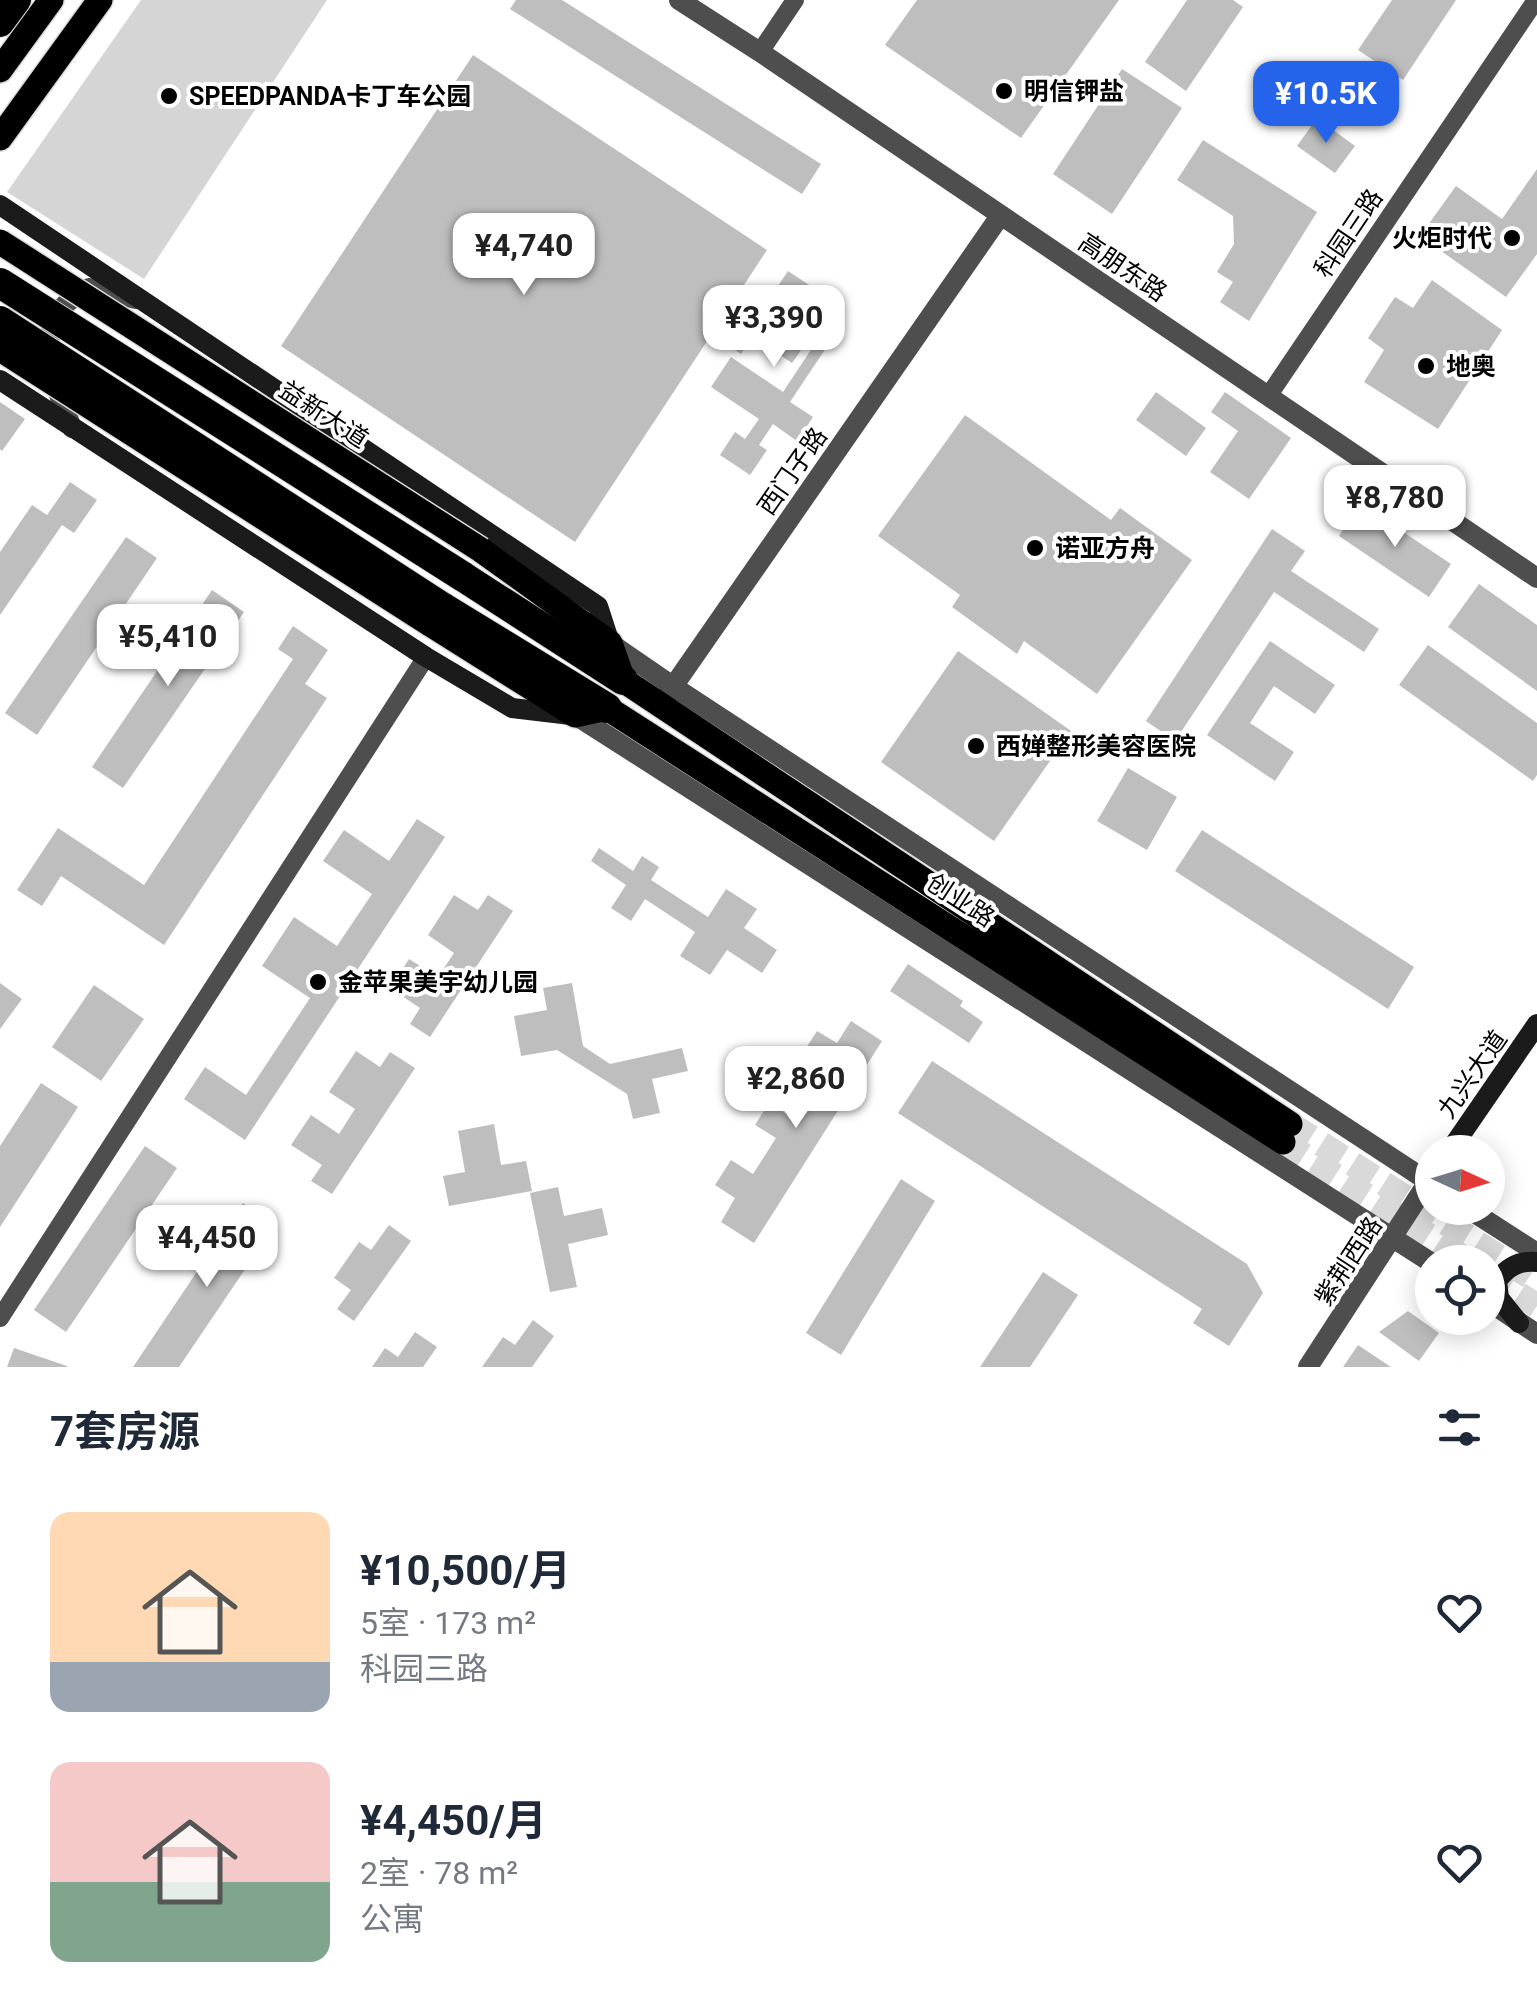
<!DOCTYPE html>
<html lang="zh">
<head>
<meta charset="utf-8">
<style>
	:root { --surface:#fff; --page:#f2f2f3; --text:#1f2937; --muted:#747a83; --accent:#2563eb }
	body { margin:0; font-family:Roboto,"Noto Sans SC",sans-serif; background:var(--page); color:var(--text); height:100vh; display:flex; flex-direction:column; font-size:38px; white-space:nowrap }
	* { box-sizing:border-box; margin:0 }
	p { font-size:32px; color:var(--muted) }
	.icon { flex:none; width:55px; height:55px; fill:none; stroke:currentColor; stroke-width:2; stroke-linecap:round; stroke-linejoin:round }
	.map { position:relative; height:1367px; overflow:hidden }
	.sheet { display:flex; flex-direction:column; background:var(--surface); flex:1 }
	.sheet>* { flex:none }
	.needle { width:65px; rotate:94deg }
	.tools { position:absolute; left:1415px; top:1135px; display:grid; gap:20px }
	.tools a { display:grid; place-items:center; width:90px; height:90px; border-radius:50%; background:var(--surface); box-shadow:0 5px 25px #0003; font-size:50px }
	.price { position:absolute; translate:-50% -85px; padding:0 22px; border-radius:20px; background:#fff; color:#222; font-size:32px; line-height:65px; filter:drop-shadow(0 2px 5px #0008) }
	.price::after { content:''; position:absolute; left:50%; top:60px; width:30px; height:22px; margin-left:-15px; background:inherit; clip-path:polygon(0 0,100% 0,50% 100%) }
	.price.current { background:var(--accent); color:#fff }
	ul { padding:0; list-style:none }
	li { display:flex; align-items:center; gap:30px; height:250px; padding:0 50px }
	li span { display:grid; place-items:center; flex:none; width:280px; height:200px; border-radius:20px; color:#555 }
	li>.icon { margin-inline-start:auto }
	span .icon { width:120px; height:120px; fill:#fffc; stroke-width:1 }
	li b { font-size:42px }
	h2 { display:flex; justify-content:space-between; align-items:center; height:120px; padding:0 50px; font-size:42px }
	.map>svg:first-child { display:block }
</style>
</head>
<body>
<div class="map">
<svg width="1537" height="1367" viewBox="0 0 1537 1367">
	<rect width="100%" height="100%" fill="#fff"/>
	<!-- green -->
	<path fill="#d5d5d5" d="M 141,0 L 327,0 L 144,279 L 7,192 Z"/>
	<!-- building -->
	<path fill="#bebebe" d="M 516,0 L 562,0 L 821,164 L 802,194 L 510,9 Z
		M 917,0 L 1119,0 L 1021,138 L 885,45 Z
		M 1187,0 L 1233,0 L 1243,7 L 1186,91 L 1145,62 Z
		M 1392,0 L 1456,0 L 1403,80 L 1358,50 Z
		M 473,55 L 767,250 L 575,542 L 281,346 Z
		M 1122,69 L 1182,108 L 1112,214 L 1053,174 Z
		M 1317,118 L 1355,146 L 1335,173 L 1297,146 Z
		M 1203,140 L 1317,212 L 1249,321 L 1220,302 L 1233,282 L 1217,272 L 1234,244 L 1233,216 L 1177,180 Z
		M 1537,169 L 1537,254 L 1506,297 L 1420,236 L 1456,186 L 1502,219 Z
		M 788,271 L 818,291 L 803,315 L 826,330 L 836,315 L 844,321 L 790,402 L 813,417 L 797,441 L 773,424 L 759,445 L 767,450 L 750,475 L 720,455 L 735,432 L 745,439 L 759,419 L 711,387 L 731,357 L 783,392 L 818,339 L 812,335 L 792,363 L 752,336 L 741,354 L 735,350 Z
		M 1432,280 L 1502,330 L 1438,429 L 1364,382 L 1384,350 L 1368,338 L 1395,297 L 1413,308 Z
		M 1156,392 L 1206,428 L 1186,456 L 1136,420 Z
		M 1225,392 L 1291,438 L 1249,499 L 1210,472 L 1238,431 L 1211,412 Z
		M 0,402 L 25,419 L 2,451 L 0,449 Z
		M 965,415 L 1111,520 L 1120,508 L 1192,560 L 1097,694 L 1024,641 L 1017,654 L 952,607 L 960,595 L 878,536 Z
		M 70,482 L 97,500 L 74,533 L 62,525 L 0,615 L 0,552 L 32,505 L 47,515 Z
		M 1360,503 L 1451,564 L 1429,597 L 1339,536 Z
		M 1272,529 L 1305,551 L 1291,571 L 1379,629 L 1364,652 L 1274,592 L 1175,741 L 1146,721 Z
		M 126,537 L 157,558 L 37,735 L 5,713 Z
		M 1479,584 L 1537,625 L 1537,691 L 1448,627 Z
		M 212,590 L 244,612 L 123,788 L 92,767 Z
		M 293,626 L 328,650 L 305,684 L 327,698 L 164,945 L 61,876 L 42,906 L 17,890 L 58,828 L 144,885 L 293,659 L 278,649 Z
		M 1270,641 L 1335,685 L 1315,714 L 1274,686 L 1250,723 L 1294,752 L 1275,781 L 1207,735 Z
		M 1428,645 L 1537,723 L 1537,775 L 1533,781 L 1399,685 Z
		M 958,651 L 1071,731 L 994,841 L 881,762 Z
		M 1128,768 L 1177,797 L 1147,850 L 1097,821 Z
		M 417,819 L 445,837 L 245,1140 L 184,1099 L 205,1067 L 246,1095 L 310,998 L 262,966 L 294,917 L 337,946 L 372,894 L 323,861 L 344,830 L 389,861 Z
		M 1202,830 L 1414,967 L 1388,1009 L 1175,871 Z
		M 599,848 L 633,871 L 642,856 L 659,867 L 651,880 L 708,917 L 726,889 L 757,909 L 744,928 L 777,950 L 762,973 L 727,950 L 710,975 L 680,956 L 695,932 L 645,899 L 631,921 L 611,908 L 626,885 L 591,861 Z
		M 454,895 L 478,910 L 488,895 L 513,911 L 430,1037 L 410,1024 L 420,1008 L 390,988 L 409,959 L 438,977 L 454,953 L 428,935 Z
		M 908,964 L 963,1001 L 960,1006 L 983,1022 L 969,1043 L 890,991 Z
		M 0,983 L 22,999 L 0,1029 Z
		M 572,983 L 583,1046 L 610,1064 L 682,1048 L 688,1071 L 652,1079 L 660,1113 L 633,1119 L 627,1094 L 557,1050 L 521,1056 L 514,1016 L 547,1010 L 543,988 Z
		M 94,985 L 144,1019 L 101,1081 L 52,1047 Z
		M 851,1021 L 882,1041 L 754,1243 L 721,1222 L 735,1198 L 715,1185 L 731,1160 L 753,1174 L 776,1138 L 755,1125 L 769,1103 L 791,1117 L 822,1067 L 802,1054 L 817,1031 L 837,1043 Z
		M 356,1051 L 380,1067 L 390,1052 L 415,1068 L 332,1194 L 311,1181 L 322,1165 L 291,1145 L 311,1115 L 339,1134 L 355,1109 L 329,1092 Z
		M 932,1061 L 1247,1264 L 1263,1293 L 1229,1346 L 1193,1323 L 1202,1309 L 898,1113 Z
		M 41,1083 L 78,1107 L 0,1227 L 0,1146 Z
		M 494,1124 L 501,1165 L 526,1161 L 532,1191 L 449,1206 L 443,1176 L 465,1172 L 458,1131 Z
		M 145,1146 L 177,1168 L 66,1332 L 34,1310 Z
		M 901,1179 L 935,1201 L 841,1355 L 806,1333 Z
		M 558,1187 L 564,1216 L 602,1208 L 608,1235 L 568,1244 L 577,1287 L 550,1292 L 530,1193 Z
		M 243,1203 L 275,1225 L 179,1367 L 133,1367 Z
		M 389,1225 L 411,1241 L 354,1321 L 337,1309 L 351,1290 L 334,1278 L 359,1242 L 371,1250 Z
		M 1043,1272 L 1078,1295 L 1030,1367 L 980,1367 Z
		M 1408,1311 L 1439,1333 L 1419,1361 L 1379,1332 Z
		M 533,1320 L 554,1336 L 532,1367 L 482,1367 L 503,1337 L 515,1345 Z
		M 415,1332 L 437,1347 L 423,1367 L 372,1367 L 385,1348 L 398,1357 Z
		M 1358,1345 L 1391,1367 L 1343,1367 Z
		M 14,1348 L 67,1366 L 67,1367 L 7,1367 Z"/>
	<g fill="none" stroke-linecap="round" stroke-linejoin="round">
		<!-- primary-tunnel -->
		<path stroke="#d9d9d9" stroke-width="25" stroke-dasharray="25 12" stroke-linecap="butt" d="M 1290,1124 L 1537,1281
			M 1283,1142 L 1470,1262
			M 1488,1274 L 1537,1306"/>
		<!-- primary casing -->
		<g stroke="#dbdbdb" stroke-width="28">
			<path id="primary" d="M 0,70 L 51,0
				M 0,138 L 100,0
				M 481,550 L 610,643 L 623,680 L 1290,1124
				M 430,624 L 575,715 L 607,708 L 1283,1142"/>
		</g>
		<!-- trunk casing -->
		<g stroke="#dbdbdb" stroke-width="30">
			<path id="trunk" d="M 0,23 L 17,0"/>
		</g>
		<!-- motorway casing -->
		<g stroke="#dbdbdb" stroke-width="32">
			<path id="motorway" d="M 462,576 L 623,680
				M 442,607 L 607,708"/>
		</g>
		<!-- minor -->
		<path stroke="#4e4e4e" stroke-width="18" d="M 760,52 L 795,0
			M 1269,395 L 1536,0
			M 0,1318 L 426,657"/>
		<!-- tertiary -->
		<path stroke="#4e4e4e" stroke-width="20" d="M 679,0 L 760,52 L 1537,578
			M 72,428 C 57,388 33,346 63,307 C 69,299 81,293 89,288 L 136,299
			M 610,643 L 674,687 L 1432,1184
			M 668,694 L 1000,216
			M 575,715 L 1432,1263
			M 1467,1208 L 1537,1253
			M 1488,1301 L 1537,1334
			M 1308,1367 L 1428,1182"/>
		<!-- secondary -->
		<path stroke="#1b1b1b" stroke-width="20" d="M 0,205 L 598,606 L 610,643
			M 0,380 L 426,657 L 512,708 L 571,715
			M 1449,1152 L 1537,1024
			M 1428,1182 L 1432,1176
			M 1519,1323 L 1499,1298 L 1497,1281 C 1507,1267 1519,1260 1537,1262"/>
		<!-- primary -->
		<use href="#primary" stroke="#000" stroke-width="25"/>
		<!-- trunk -->
		<use href="#trunk" stroke="#000" stroke-width="28"/>
		<!-- motorway -->
		<use href="#motorway" stroke="#000" stroke-width="30"/>
		<!-- primary-bridge casing -->
		<g stroke="#dbdbdb" stroke-width="28" stroke-linecap="butt">
			<path id="primary-bridge" d="M 0,242 L 481,550
				M 0,349 L 430,624"/>
		</g>
		<!-- motorway-bridge casing -->
		<g stroke="#dbdbdb" stroke-width="32" stroke-linecap="butt">
			<path id="motorway-bridge" d="M 0,283 L 462,576
				M 0,321 L 442,607"/>
		</g>
		<!-- primary-bridge -->
		<use href="#primary-bridge" stroke="#000" stroke-width="25"/>
		<!-- motorway-bridge -->
		<use href="#motorway-bridge" stroke="#000" stroke-width="30"/>
	</g>
	<!-- markers -->
	<g fill="#000" stroke="#fff" stroke-width="4">
		<circle cx="1004" cy="91" r="10"/>
		<circle cx="169" cy="96" r="10"/>
		<circle cx="1512" cy="238" r="10"/>
		<circle cx="1426" cy="366" r="10"/>
		<circle cx="1035" cy="548" r="10"/>
		<circle cx="976" cy="746" r="10"/>
		<circle cx="318" cy="982" r="10"/>
	</g>
	<g text-anchor="middle" stroke-width="8" stroke-linejoin="round" paint-order="stroke">
		<!-- poi labels -->
		<g font-size="25" font-weight="bold" fill="#000" stroke="#fff" text-anchor="start">
			<text x="1024" y="100">明信钾盐</text>
			<text x="189" y="105">SPEEDPANDA卡丁车公园</text>
			<text x="1492" y="247" text-anchor="end">火炬时代</text>
			<text x="1446" y="375">地奥</text>
			<text x="1055" y="557">诺亚方舟</text>
			<text x="996" y="755">西婵整形美容医院</text>
			<text x="338" y="991">金苹果美宇幼儿园</text>
		</g>
		<!-- street labels -->
		<g font-size="25" fill="#000" stroke="#fff">
			<text transform="translate(1348 233) rotate(-56)" y="9">科园三路</text>
			<text transform="translate(1123 267) rotate(34)" y="9">高朋东路</text>
			<text transform="translate(324 414) rotate(33)" y="9">益新大道</text>
			<text transform="translate(792 471) rotate(-55)" y="9">西门子路</text>
			<text transform="translate(961 900) rotate(33)" y="9">创业路</text>
			<text transform="translate(1472 1074) rotate(-55)" y="9">九兴大道</text>
			<text transform="translate(1348 1261) rotate(-57)" y="9">紫荆西路</text>
		</g>
	</g>
</svg>
<div class="tools">
<a><svg class="needle" viewBox="-14 -14 28 28"><path d="M0-13l5 13h-10z" fill="#e53935"/><path d="M0 13l5-13h-10z" fill="#747a83"/></svg></a>
<a><svg class="icon" aria-label="locate" viewBox="0 0 24 24"><circle cx="12" cy="12" r="6"/><path d="M12 2v4M12 18v4M2 12h4M18 12h4"/></svg></a>
</div>
<b class="price current" style="left:1326px;top:146px">¥10.5K</b>
<b class="price" style="left:524px;top:298px">¥4,740</b>
<b class="price" style="left:774px;top:370px">¥3,390</b>
<b class="price" style="left:1395px;top:550px">¥8,780</b>
<b class="price" style="left:168px;top:689px">¥5,410</b>
<b class="price" style="left:796px;top:1131px">¥2,860</b>
<b class="price" style="left:207px;top:1290px">¥4,450</b>
</div>
<section class="sheet">
<h2>7套房源<svg class="icon" aria-label="filters" viewBox="0 0 24 24"><path d="M4 7h16M4 17h16"/><circle cx="9" cy="7" r="2"/><circle cx="15" cy="17" r="2"/></svg></h2>
<ul>
<li><span style="background:linear-gradient(#ffd9b3 75%,#9aa5b1 0)"><svg class="icon" aria-label="home" viewBox="0 0 24 24"><path d="M3 11l9-7 9 7M6 9v11h12V9"/></svg></span><div><b>¥10,500/月</b><p>5室 · 173 m²</p><p>科园三路</p></div><svg class="icon" aria-label="heart" viewBox="0 0 24 24"><path d="M12 20l-8-8c-3-5 5-10 8-4 3-6 11-1 8 4z"/></svg></li>
<li><span style="background:linear-gradient(#f6c9c9 60%,#7fa58c 0)"><svg class="icon" aria-label="home" viewBox="0 0 24 24"><path d="M3 11l9-7 9 7M6 9v11h12V9"/></svg></span><div><b>¥4,450/月</b><p>2室 · 78 m²</p><p>公寓</p></div><svg class="icon" aria-label="heart" viewBox="0 0 24 24"><path d="M12 20l-8-8c-3-5 5-10 8-4 3-6 11-1 8 4z"/></svg></li>
</ul>
</section>
</body>
</html>
